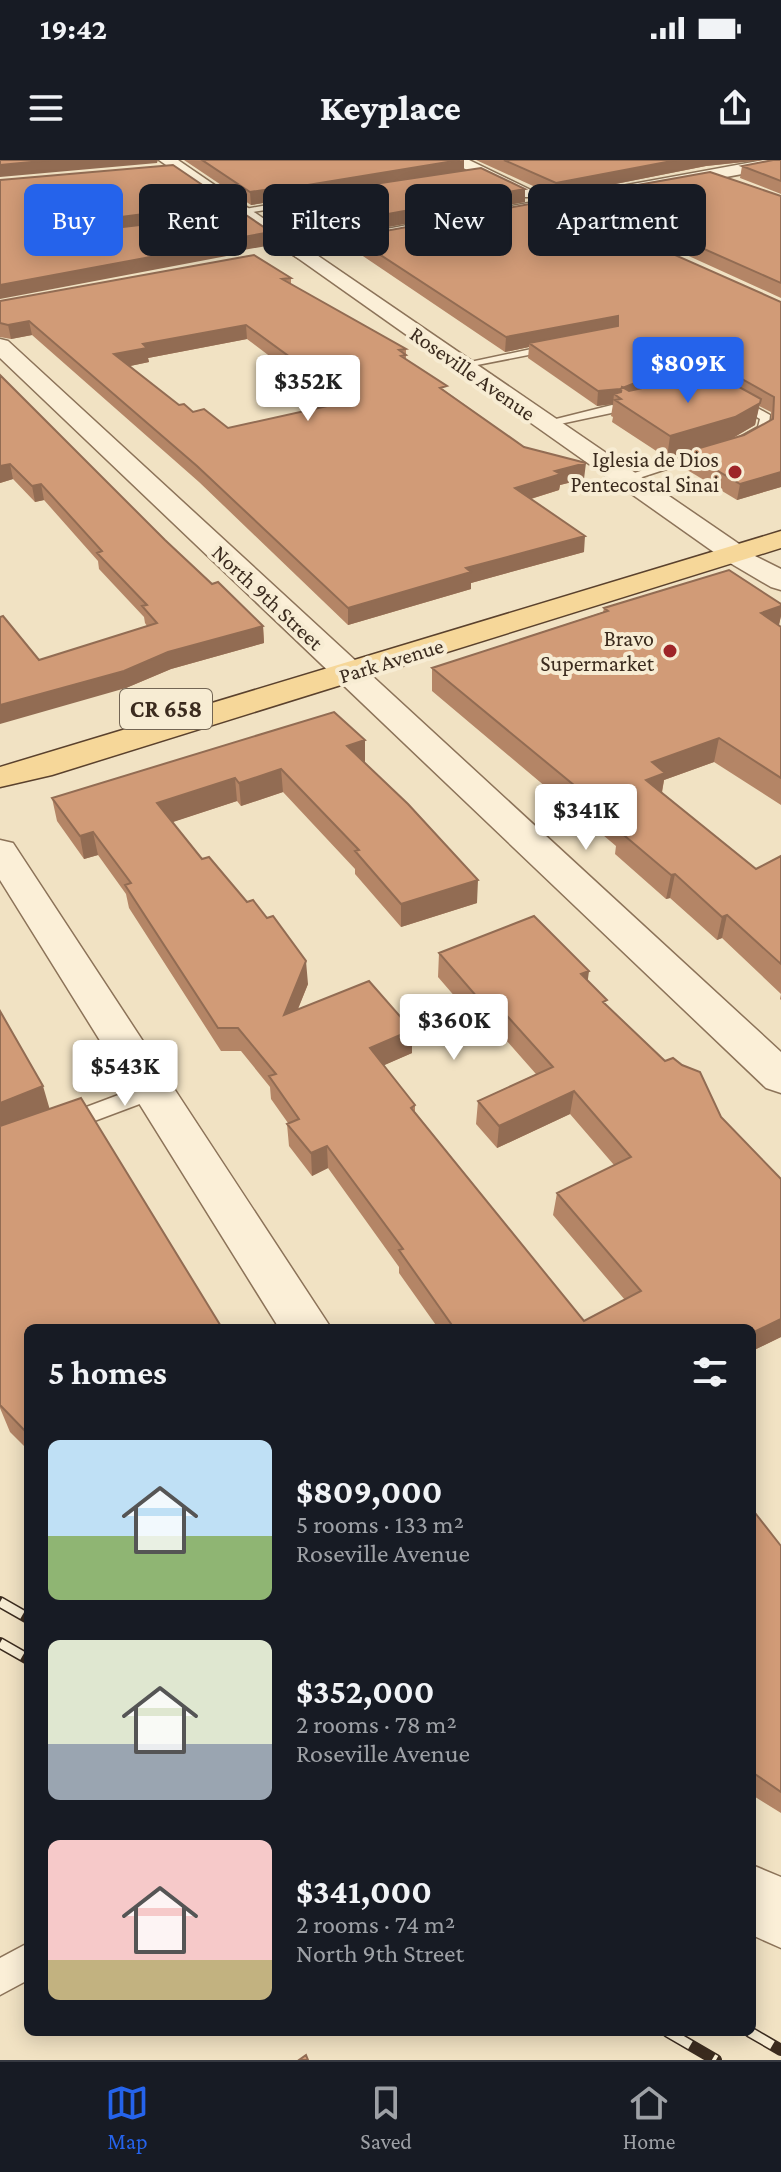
<!DOCTYPE html>
<html lang="en">
<head>
<meta charset="utf-8">
<style>
	:root { --surface:#171b24; --page:#242831; --text:#f1f3f6; --muted:#9ea1a6; --line:#363941; --accent:#2563eb }
	body { margin:0; font-family:"Crimson Pro",serif; background:var(--page); color:var(--text); height:100vh; display:flex; flex-direction:column; font-size:30px; white-space:nowrap }
	* { box-sizing:border-box; margin:0 }
	p { font-size:26px; color:var(--muted) }
	.icon { flex:none; width:44px; height:44px; fill:none; stroke:currentColor; stroke-width:2; stroke-linecap:round; stroke-linejoin:round }
	.map { position:relative; flex:1; overflow:hidden }
	.details { position:absolute; left:24px; top:1164px; width:732px; height:712px; display:flex; flex-direction:column; background:var(--surface); border-radius:12px; box-shadow:0 4px 20px #0003 }
	.details>* { flex:none }
	.banner { position:absolute; left:24px; top:24px; width:734px; height:72px; display:flex; gap:16px }
	.price { position:absolute; translate:-50% -68px; padding:0 18px; border-radius:8px; background:#fff; color:#222; font-size:26px; line-height:52px; filter:drop-shadow(0 2px 4px #0008) }
	.price::after { content:''; position:absolute; left:50%; top:48px; width:24px; height:18px; margin-left:-12px; background:inherit; clip-path:polygon(0 0,100% 0,50% 100%) }
	.price.on { background:var(--accent); color:#fff }
	ul { padding:0; list-style:none }
	li { display:flex; align-items:center; gap:24px; height:200px; padding:0 24px }
	li span { display:grid; place-items:center; flex:none; width:224px; height:160px; border-radius:12px; color:#555 }
	li>.icon { margin-inline-start:auto }
	span .icon { width:96px; height:96px; fill:#fffc; stroke-width:1 }
	li b { font-size:34px }
	h2 { display:flex; justify-content:space-between; align-items:center; height:96px; padding:0 24px; font-size:34px }
	.pill { padding:0 28px; border-radius:12px; background:var(--surface); box-shadow:0 4px 20px #0003; font-size:28px; line-height:72px }
	.pill.on { background:var(--accent); color:#fff }
	.status { display:flex; justify-content:space-between; align-items:center; height:56px; padding:0 40px; background:var(--surface); direction:ltr }
	.status svg { height:22px; fill:currentColor }
	header { display:flex; justify-content:space-between; align-items:center; height:104px; padding:0 24px; background:var(--surface); font-size:36px; font-weight:800 }
	.tab-bar { display:flex; justify-content:space-around; align-items:center; height:112px; border-top:2px solid var(--line); background:var(--surface); font-size:22px; color:var(--muted) }
	.tab-bar a { display:grid; justify-items:center; gap:4px }
	.tab-bar .on { color:var(--accent) }
	.map>svg:first-child { display:block }
</style>
</head>
<body>
<div class="status"><b>19:42</b><svg viewBox="0 0 49 12"><path d="M0 12V9h3v3zM5 12V6h3v6zM10 12V3h3v9zM15 12V0h3v12zM26 1h20v11H26zM47 4h2v5h-2z"/></svg></div>
<header><svg class="icon" aria-label="menu" viewBox="0 0 24 24"><path d="M4 6h16M4 12h16M4 18h16"/></svg>Keyplace<svg class="icon" aria-label="share" viewBox="0 0 24 24"><path d="M12 15V3M7 8l5-5 5 5M5 13v7h14v-7"/></svg></header>
<div class="map">
<svg width="781" height="1900" viewBox="0 0 781 1900">
	<rect width="100%" height="100%" fill="#f1e2c3"/>
	<g fill="none" stroke-linecap="round" stroke-linejoin="round">
		<!-- service casing -->
		<g stroke="#8c7359" stroke-width="3">
			<path id="service" d="M 289,41 L 292,46 L 240,54 L 235,51 Z
				M 555,184 L 561,187 L 559,189 L 462,208 L 456,205 Z
				M 728,236 L 736,236 L 770,255 L 768,272 L 748,283 L 740,283 L 740,277 L 758,267 L 760,259 L 728,240 Z
				M 612,245 L 616,246 L 616,252 L 546,267 L 540,263 Z
				M 708,289 L 718,292 L 630,321 L 619,318 Z
				M 153,922 L 161,924 L 164,930 L 161,936 L 65,972 L 57,970 L 54,964 L 57,958 Z
				M 28,1783 L 28,1820 L 0,1835 L 0,1798 Z"/>
		</g>
		<!-- minor casing -->
		<g stroke="#8c7359" stroke-width="3">
			<path id="minor" d="M 447,0 L 469,0 L 537,33 L 534,37 L 522,37 Z
				M 764,0 L 781,0 L 781,7 L 496,59 L 487,54 L 496,49 Z
				M 413,64 L 422,70 L 420,74 L 298,98 L 288,92 L 298,86 Z
				M 0,179 L 8,181 L 781,892 L 781,933 L 766,928 L 0,198 Z
				M 735,386 L 781,409 L 781,430 L 771,427 L 725,400 L 721,394 L 725,388 Z
				M 0,680 L 13,683 L 331,1168 L 279,1168 L 0,720 Z
				M 752,1705 L 781,1717 L 781,1788 L 752,1775 Z"/>
		</g>
		<!-- tertiary casing -->
		<g stroke="#8c7359" stroke-width="3">
			<path id="tertiary" d="M 159,0 L 178,0 L 745,388 L 749,394 L 745,400 L 735,402 L 725,400 Z"/>
		</g>
		<!-- primary casing -->
		<g stroke="#5a412d" stroke-width="3">
			<path id="primary" d="M 781,371 L 781,388 L 52,615 L 0,627 L 0,607 Z"/>
		</g>
		<!-- service -->
		<use href="#service" fill="#fbefd7" fill-rule="evenodd"/>
		<!-- minor -->
		<use href="#minor" fill="#fbefd7" fill-rule="evenodd"/>
		<!-- tertiary -->
		<use href="#tertiary" fill="#fbefd7" fill-rule="evenodd"/>
		<!-- primary -->
		<use href="#primary" fill="#f6d799" fill-rule="evenodd"/>
		<!-- rail casing -->
		<g stroke="#3b2b1e" stroke-width="12">
			<path id="rail" d="M 0,1442 L 28,1458
				M 0,1483 L 28,1499
				M 668,1872 L 716,1900
				M 750,1872 L 781,1890"/>
		</g>
		<!-- rail -->
		<use href="#rail" stroke="#f7ecd3" stroke-width="9" stroke-dasharray="26" stroke-linecap="butt"/>
	</g>
	<!-- wall -->
	<path fill="#b48566" fill-rule="evenodd" d="M 184,0 L 464,0 L 464,11 L 525,29 L 525,42 L 333,77 L 301,80 L 263,53 L 263,43 L 251,45 Z
		M 476,0 L 762,0 L 706,6 L 555,36 Z
		M 781,0 L 781,34 L 740,18 L 742,6 Z
		M 582,35 L 781,36 L 781,138 L 581,47 Z
		M 353,77 L 781,142 L 781,327 L 737,340 L 684,308 L 686,292 L 667,298 L 612,262 L 613,257 L 611,256 L 613,244 L 597,246 L 528,198 L 529,187 L 505,192 L 354,90 ZM 759,246 L 771,252 L 771,260 L 744,275 L 731,279 L 755,265 Z
		M 291,118 L 291,124 L 406,189 L 406,200 L 447,232 L 524,287 L 584,319 L 560,325 L 559,330 L 531,339 L 584,392 L 471,423 L 471,429 L 348,465 L 199,322 L 32,175 L 11,179 L 0,177 L 0,141 ZM 247,179 L 334,245 L 228,268 L 179,245 L 130,206 L 149,202 L 148,198 Z
		M 0,215 L 165,380 L 212,424 L 263,466 L 264,483 L 171,509 L 126,528 L 39,500 L 147,466 L 145,463 L 144,457 L 99,409 L 98,401 L 44,340 L 35,342 L 13,319 L 0,323 Z
		M 781,444 L 781,456 L 779,465 L 781,467 L 781,645 L 714,602 L 664,620 L 662,633 L 756,709 L 781,696 L 781,840 L 780,839 L 781,834 L 722,778 L 717,780 L 670,738 L 666,739 L 615,694 L 616,686 L 432,531 L 432,508 L 603,452 L 604,448 Z
		M 365,580 L 365,603 L 477,743 L 401,767 L 355,714 L 355,709 L 283,632 L 241,646 L 237,641 L 172,662 L 202,699 L 308,824 L 298,849 L 412,870 L 412,893 L 384,905 L 415,945 L 415,952 L 584,1161 L 625,1140 L 553,1055 L 557,1033 L 614,1005 L 570,954 L 497,988 L 476,964 L 478,941 L 536,914 L 498,871 L 488,875 L 438,817 L 439,793 L 588,821 L 606,845 L 781,1177 L 752,1191 L 752,1168 L 438,1168 L 399,1113 L 399,1107 L 328,1008 L 312,1016 L 289,986 L 287,964 L 288,963 L 271,939 L 270,927 L 241,891 L 221,891 L 129,748 L 126,734 L 98,695 L 84,699 L 57,661 L 52,638 Z
		M 0,851 L 28,1168 L 28,1290 L 10,1272 L 0,1248 Z
		M 752,1349 L 781,1386 L 781,1653 L 752,1635 Z"/>
	<!-- shaded-wall -->
	<path fill="#926c53" d="M 52,0 L 158,0 L 157,3 L 0,17 L 0,5 Z
		M 464,0 L 464,12 L 297,39 L 293,30 L 296,27 Z
		M 677,0 L 762,0 L 706,6 L 555,36 L 556,23 Z
		M 290,26 L 290,38 L 263,41 L 263,43 L 251,45 L 250,32 Z
		M 525,29 L 525,42 L 333,77 L 301,80 L 301,66 Z
		M 229,43 L 230,56 L 77,76 L 72,67 L 75,63 Z
		M 271,72 L 272,85 L 232,92 L 232,95 L 0,139 L 0,125 Z
		M 618,156 L 617,170 L 529,183 L 529,187 L 505,192 L 506,177 Z
		M 29,161 L 32,175 L 11,179 L 8,165 Z
		M 246,165 L 247,179 L 148,198 L 149,202 L 116,209 L 114,194 L 143,184 Z
		M 718,214 L 716,229 L 621,239 L 614,234 L 613,244 L 597,246 L 598,231 L 635,223 Z
		M 761,239 L 755,265 L 731,279 L 667,298 L 670,276 Z
		M 586,303 L 584,319 L 560,325 L 559,330 L 514,344 L 515,328 L 555,311 Z
		M 10,304 L 13,319 L 0,323 L 0,306 Z
		M 781,312 L 781,327 L 737,340 L 740,324 Z
		M 41,324 L 44,340 L 35,342 L 32,326 Z
		M 585,376 L 584,392 L 471,423 L 471,429 L 348,465 L 348,448 L 466,408 Z
		M 781,446 L 781,456 L 778,468 L 761,453 Z
		M 263,466 L 264,483 L 171,509 L 126,528 L 0,564 L 0,545 L 168,492 Z
		M 719,578 L 714,602 L 664,620 L 661,636 L 646,620 L 652,602 Z
		M 365,580 L 365,603 L 347,586 Z
		M 281,609 L 283,632 L 241,646 L 239,623 Z
		M 235,618 L 237,641 L 161,666 L 157,643 Z
		M 93,672 L 98,695 L 84,699 L 80,676 Z
		M 675,714 L 670,738 L 666,739 L 671,715 Z
		M 478,720 L 477,743 L 401,767 L 401,744 Z
		M 727,755 L 722,778 L 717,780 L 722,757 Z
		M 306,801 L 308,824 L 286,878 L 284,855 Z
		M 589,811 L 586,834 L 581,814 Z
		M 500,848 L 498,871 L 488,875 L 490,852 Z
		M 412,870 L 412,893 L 371,911 L 370,888 Z
		M 43,926 L 52,957 L 0,977 L 0,943 Z
		M 574,931 L 570,954 L 497,988 L 499,966 Z
		M 327,986 L 328,1008 L 312,1016 L 311,993 Z
		M 781,1159 L 781,1177 L 752,1191 L 752,1173 Z"/>
	<!-- building -->
	<path fill="#d19b77" stroke="#926c53" stroke-width="2" fill-rule="evenodd" d="M 0,0 L 52,0 L 0,5 Z
		M 202,0 L 460,0 L 296,27 L 293,30 L 301,35 L 481,8 L 525,29 L 333,64 L 301,66 L 263,41 L 292,36 L 294,32 L 290,26 L 250,32 Z
		M 504,0 L 677,0 L 556,23 Z
		M 773,0 L 781,0 L 781,21 L 742,6 Z
		M 173,5 L 229,43 L 75,63 L 72,67 L 80,72 L 243,53 L 271,72 L 227,80 L 231,82 L 0,125 L 0,20 Z
		M 710,12 L 781,36 L 781,123 L 582,35 Z
		M 551,40 L 781,142 L 781,312 L 740,324 L 686,292 L 744,275 L 773,259 L 774,237 L 740,218 L 718,214 L 635,223 L 620,229 L 598,231 L 529,183 L 618,166 L 618,156 L 506,177 L 353,77 Z
		M 254,95 L 291,118 L 282,119 L 406,189 L 399,190 L 406,195 L 401,196 L 447,226 L 440,228 L 524,287 L 586,303 L 555,311 L 561,314 L 515,328 L 585,376 L 466,408 L 471,412 L 348,448 L 197,306 L 29,161 L 8,165 L 0,163 L 0,141 ZM 246,165 L 350,241 L 228,268 L 204,249 L 193,252 L 184,244 L 179,245 L 114,194 L 147,188 L 143,184 Z
		M 0,215 L 165,380 L 212,424 L 218,422 L 263,466 L 168,492 L 124,511 L 0,545 L 0,457 L 3,456 L 39,500 L 157,463 L 142,446 L 147,445 L 97,393 L 102,391 L 41,324 L 32,326 L 10,304 L 0,306 Z
		M 719,221 L 732,223 L 761,239 L 760,243 L 735,257 L 670,276 L 615,240 L 621,239 L 614,234 L 621,232 L 622,227 L 629,231 L 656,225 L 690,227 Z
		M 729,410 L 781,444 L 781,446 L 761,453 L 781,467 L 781,618 L 719,578 L 652,602 L 665,613 L 646,620 L 756,709 L 781,696 L 781,804 L 727,755 L 722,757 L 675,714 L 671,715 L 619,671 L 626,668 L 432,508 L 608,451 L 604,448 Z
		M 334,552 L 365,580 L 347,586 L 408,644 L 478,720 L 401,744 L 355,691 L 359,690 L 281,609 L 239,623 L 235,618 L 157,643 L 202,699 L 209,697 L 247,742 L 253,740 L 267,758 L 273,756 L 306,801 L 284,855 L 369,821 L 412,870 L 370,888 L 415,945 L 411,948 L 584,1161 L 641,1131 L 557,1033 L 631,997 L 574,931 L 499,966 L 478,941 L 553,907 L 500,848 L 490,852 L 439,793 L 534,756 L 589,811 L 581,814 L 607,840 L 603,842 L 665,901 L 673,898 L 682,905 L 700,912 L 721,957 L 781,1019 L 781,1159 L 752,1173 L 752,1168 L 454,1168 L 399,1090 L 403,1089 L 327,986 L 311,993 L 287,964 L 299,959 L 269,916 L 276,914 L 238,868 L 218,868 L 125,725 L 131,723 L 93,672 L 80,676 L 52,638 Z
		M 0,851 L 43,926 L 0,943 Z
		M 81,938 L 222,1168 L 28,1168 L 28,1274 L 0,1245 L 0,966 Z
		M 752,1349 L 781,1386 L 781,1632 L 752,1612 Z
		M 306,1895 L 308,1900 L 299,1900 Z"/>
	<!-- markers -->
	<g fill="#9e2528" stroke="#f7ecd3" stroke-width="3">
		<circle cx="735" cy="312" r="8"/>
		<circle cx="670" cy="491" r="8"/>
	</g>
	<g text-anchor="middle" stroke-width="8" stroke-linejoin="round" paint-order="stroke">
		<!-- far-street labels -->
		<g font-size="22" fill="#3b2b1e" stroke="#f7ecd3">
			<text transform="translate(473 213) rotate(35)" y="8">Roseville Avenue</text>
			<text transform="translate(268 437) rotate(43)" y="8">North 9th Street</text>
			<text transform="translate(391 500) rotate(-17)" y="8">Park Avenue</text>
		</g>
		<!-- far-poi labels -->
		<g font-size="22" fill="#3b2b1e" stroke="#f7ecd3" text-anchor="end">
			<text x="719" y="307">Iglesia de Dios<tspan x="719" dy="25">Pentecostal Sinai</tspan></text>
			<text x="654" y="486">Bravo<tspan x="654" dy="25">Supermarket</tspan></text>
		</g>
		<!-- shield labels -->
		<rect fill="#f7ecd3" stroke="#736554" stroke-width="2" x="120" y="529" width="92" height="40" rx="6"/>
		<g font-size="24" font-weight="bold" fill="#3b2b1e">
			<text x="166" y="557">CR 658</text>
		</g>
	</g>
</svg>
<b class="price on" style="left:688px;top:245px">$809K</b>
<b class="price" style="left:308px;top:263px">$352K</b>
<b class="price" style="left:586px;top:692px">$341K</b>
<b class="price" style="left:454px;top:902px">$360K</b>
<b class="price" style="left:125px;top:948px">$543K</b>
<div class="banner">
<a class="pill on">Buy</a>
<a class="pill">Rent</a>
<a class="pill">Filters</a>
<a class="pill">New</a>
<a class="pill">Apartment</a>
</div>
<section class="details">
<h2>5 homes<svg class="icon" aria-label="filters" viewBox="0 0 24 24"><path d="M4 7h16M4 17h16"/><circle cx="9" cy="7" r="2"/><circle cx="15" cy="17" r="2"/></svg></h2>
<ul>
<li><span style="background:linear-gradient(#bfe0f5 60%,#8fb573 0)"><svg class="icon" aria-label="home" viewBox="0 0 24 24"><path d="M3 11l9-7 9 7M6 9v11h12V9"/></svg></span><div><b>$809,000</b><p>5 rooms · 133 m²</p><p>Roseville Avenue</p></div></li>
<li><span style="background:linear-gradient(#dfe7d0 65%,#9aa5b1 0)"><svg class="icon" aria-label="home" viewBox="0 0 24 24"><path d="M3 11l9-7 9 7M6 9v11h12V9"/></svg></span><div><b>$352,000</b><p>2 rooms · 78 m²</p><p>Roseville Avenue</p></div></li>
<li><span style="background:linear-gradient(#f6c9c9 75%,#c2b280 0)"><svg class="icon" aria-label="home" viewBox="0 0 24 24"><path d="M3 11l9-7 9 7M6 9v11h12V9"/></svg></span><div><b>$341,000</b><p>2 rooms · 74 m²</p><p>North 9th Street</p></div></li>
</ul>
</section>
</div>
<nav class="tab-bar">
<a class="on"><svg class="icon" aria-label="map" viewBox="0 0 24 24"><path d="M3 6l6-2 6 2 6-2v14l-6 2-6-2-6 2zM9 4v14M15 6v14"/></svg>Map</a>
<a><svg class="icon" aria-label="saved" viewBox="0 0 24 24"><path d="M7 4h10v16l-5-4-5 4z"/></svg>Saved</a>
<a><svg class="icon" aria-label="home" viewBox="0 0 24 24"><path d="M3 11l9-7 9 7M6 9v11h12V9"/></svg>Home</a>
</nav>
</body>
</html>
